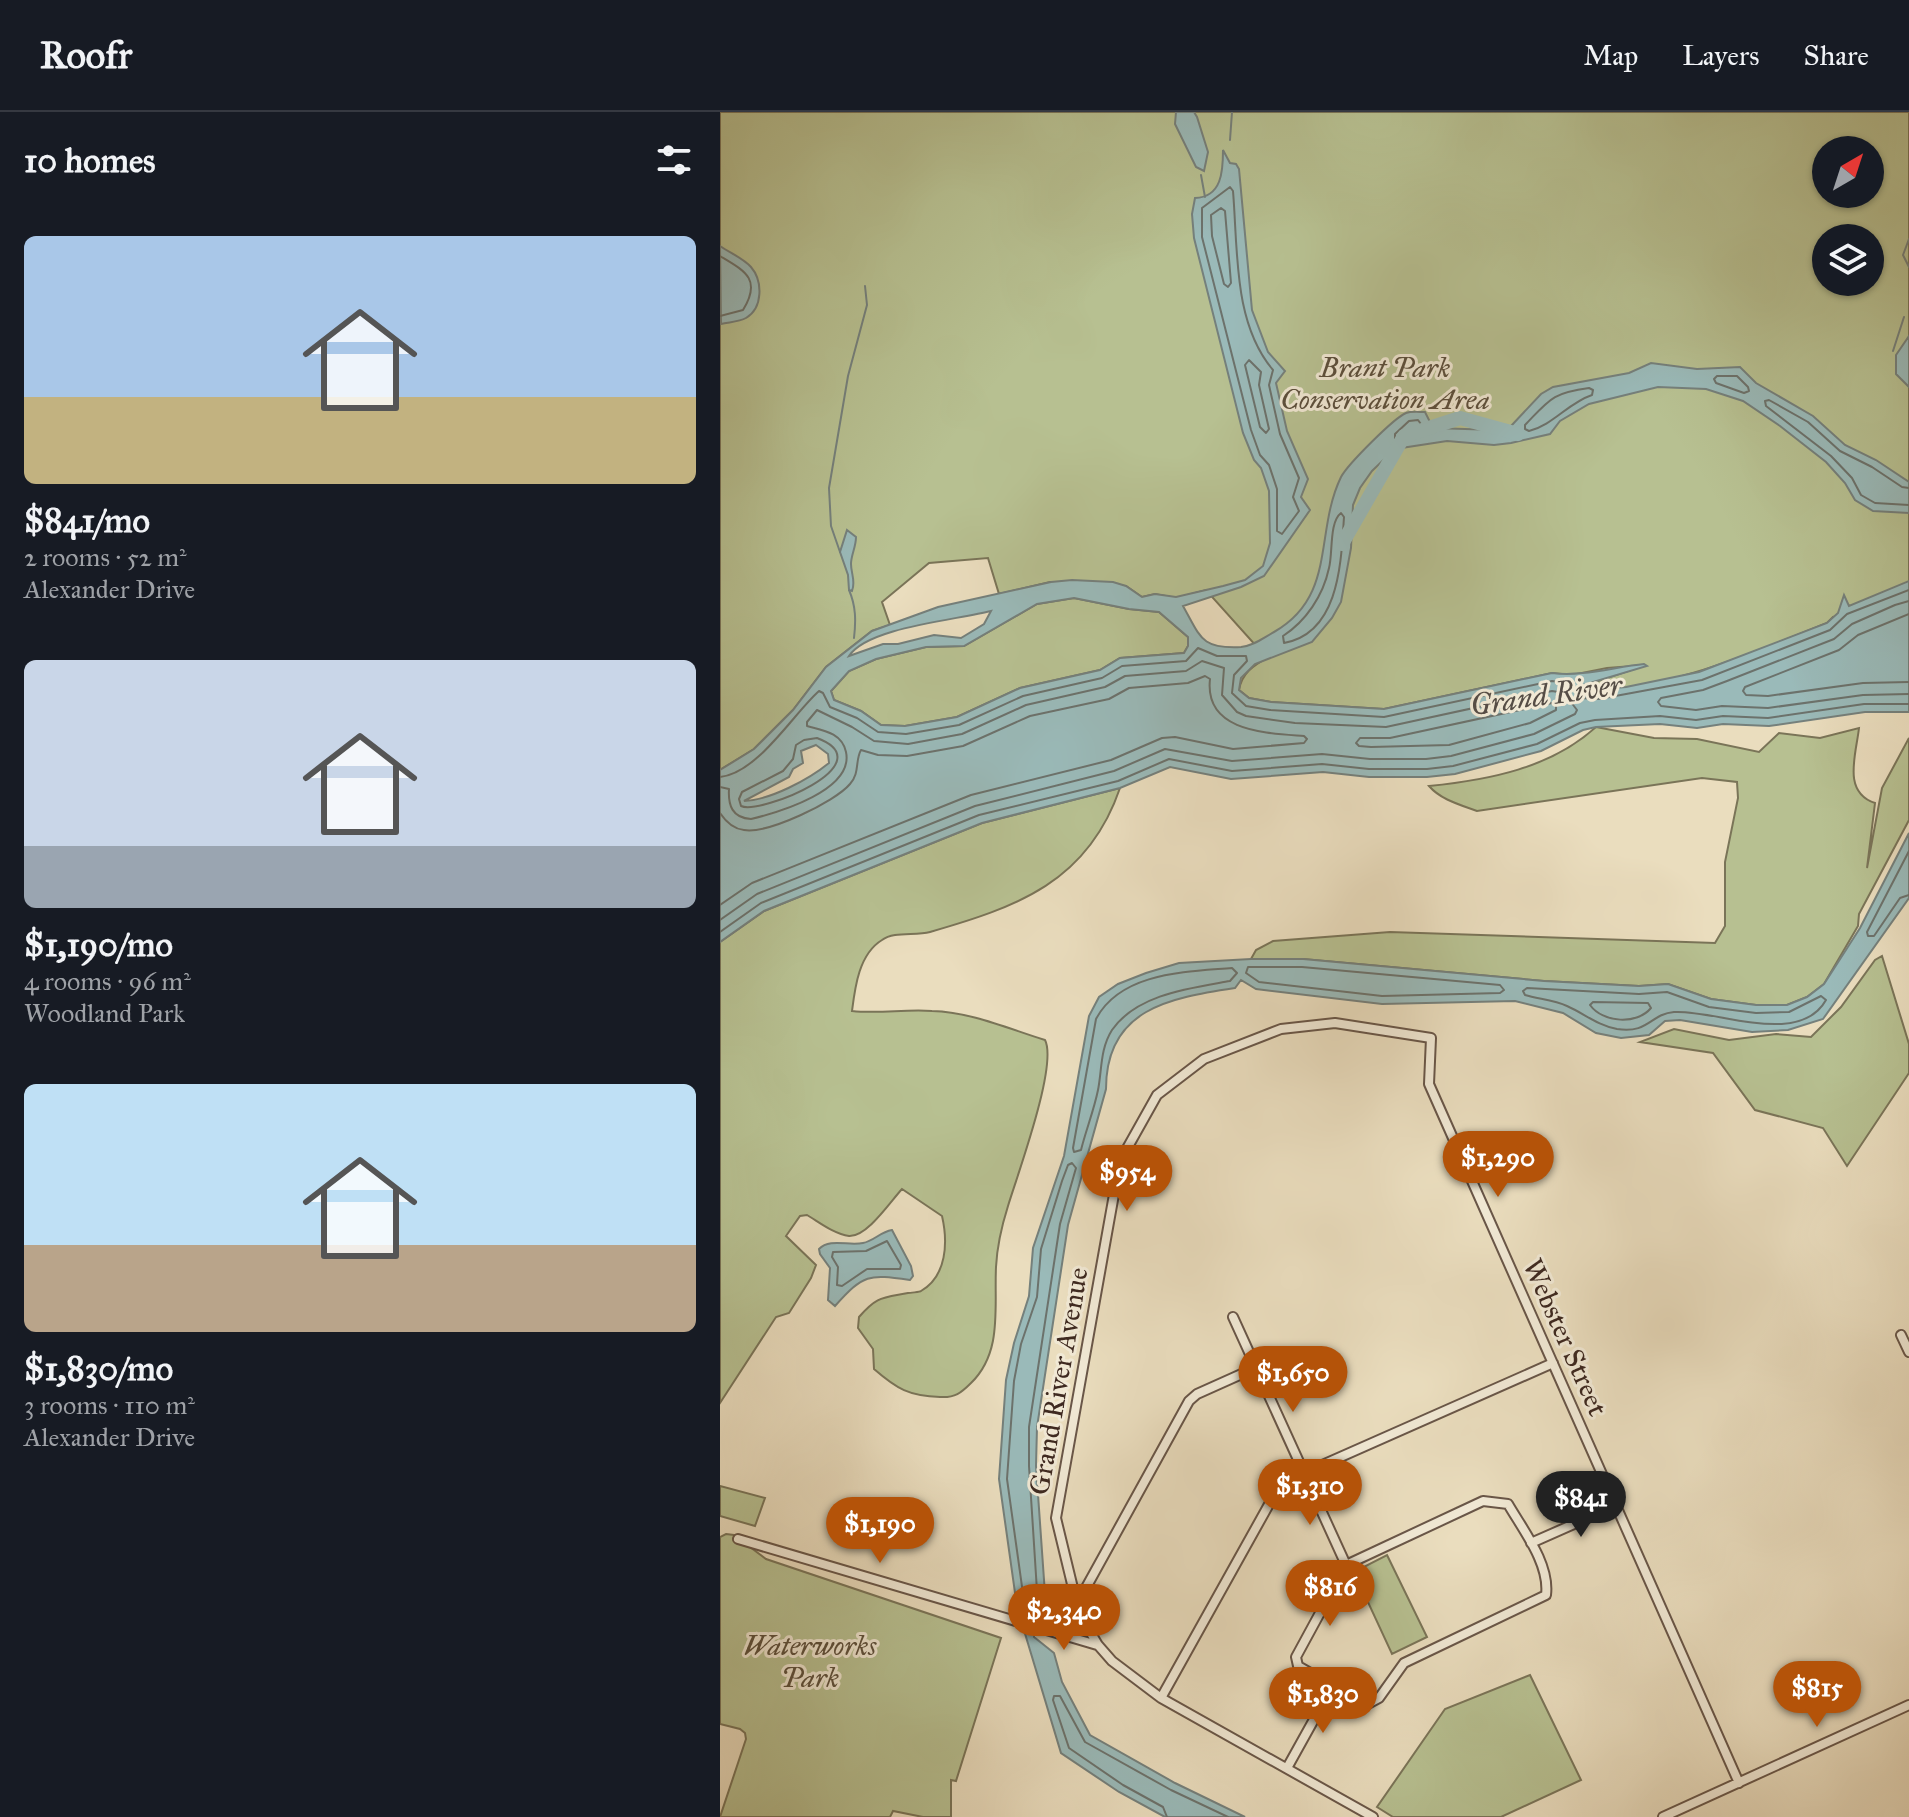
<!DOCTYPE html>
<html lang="en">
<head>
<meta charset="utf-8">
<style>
	:root { --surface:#171b24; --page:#20242c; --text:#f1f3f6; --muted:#9ea1a6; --line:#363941; --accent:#b45309 }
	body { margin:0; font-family:"IM FELL Great Primer",serif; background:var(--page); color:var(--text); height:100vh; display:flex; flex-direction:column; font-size:30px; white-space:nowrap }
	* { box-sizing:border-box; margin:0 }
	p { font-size:26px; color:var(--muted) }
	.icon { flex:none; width:44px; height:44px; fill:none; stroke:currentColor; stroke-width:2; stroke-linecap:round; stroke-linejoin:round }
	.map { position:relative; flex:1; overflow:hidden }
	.sheet { display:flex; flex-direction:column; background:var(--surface); width:720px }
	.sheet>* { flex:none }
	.needle { width:52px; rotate:39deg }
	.buttons { position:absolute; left:1092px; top:24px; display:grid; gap:16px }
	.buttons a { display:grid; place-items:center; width:72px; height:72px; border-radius:50%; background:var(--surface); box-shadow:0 2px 6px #0004; font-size:40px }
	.price { position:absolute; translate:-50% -68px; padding:0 18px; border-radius:28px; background:var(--accent); color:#fff; font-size:26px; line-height:52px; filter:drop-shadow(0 2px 4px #0008) }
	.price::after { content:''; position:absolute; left:50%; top:48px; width:24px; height:18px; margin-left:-12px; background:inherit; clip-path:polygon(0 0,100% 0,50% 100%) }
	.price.on { background:#222; color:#fff }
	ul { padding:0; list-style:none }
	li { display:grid; align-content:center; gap:16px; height:424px; padding:0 24px }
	li span { display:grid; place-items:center; height:248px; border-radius:12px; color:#555 }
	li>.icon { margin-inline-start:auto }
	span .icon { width:144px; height:144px; fill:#fffc; stroke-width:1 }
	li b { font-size:34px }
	h2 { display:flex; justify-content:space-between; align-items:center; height:96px; padding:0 24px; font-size:34px }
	header { display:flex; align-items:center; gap:48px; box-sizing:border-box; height:112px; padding:0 40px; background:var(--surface); border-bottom:2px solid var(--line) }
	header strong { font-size:38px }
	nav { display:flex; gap:44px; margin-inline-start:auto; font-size:28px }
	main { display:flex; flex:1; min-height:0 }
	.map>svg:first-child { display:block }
</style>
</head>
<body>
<header>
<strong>Roofr</strong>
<nav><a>Map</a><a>Layers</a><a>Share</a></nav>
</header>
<main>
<section class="sheet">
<h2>10 homes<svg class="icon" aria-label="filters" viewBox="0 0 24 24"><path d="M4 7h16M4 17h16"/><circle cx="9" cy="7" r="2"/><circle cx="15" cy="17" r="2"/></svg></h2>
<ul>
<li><span style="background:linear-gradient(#a9c7e8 65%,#c2b280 0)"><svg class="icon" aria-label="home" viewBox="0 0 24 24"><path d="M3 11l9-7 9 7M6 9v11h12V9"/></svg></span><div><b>$841/mo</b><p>2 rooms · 52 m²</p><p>Alexander Drive</p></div></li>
<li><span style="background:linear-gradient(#c9d6e8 75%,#9aa5b1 0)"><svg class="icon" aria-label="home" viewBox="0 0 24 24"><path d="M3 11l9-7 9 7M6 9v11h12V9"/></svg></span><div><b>$1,190/mo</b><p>4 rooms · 96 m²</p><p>Woodland Park</p></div></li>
<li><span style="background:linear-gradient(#bfe0f5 65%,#b9a48a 0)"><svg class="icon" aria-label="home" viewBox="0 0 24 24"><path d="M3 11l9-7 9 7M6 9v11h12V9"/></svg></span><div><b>$1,830/mo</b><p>3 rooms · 110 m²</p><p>Alexander Drive</p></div></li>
</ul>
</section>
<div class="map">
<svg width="1189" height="1705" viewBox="0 0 1189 1705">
	<rect width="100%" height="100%" fill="#eaddbe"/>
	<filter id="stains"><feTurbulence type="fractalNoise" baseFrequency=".0025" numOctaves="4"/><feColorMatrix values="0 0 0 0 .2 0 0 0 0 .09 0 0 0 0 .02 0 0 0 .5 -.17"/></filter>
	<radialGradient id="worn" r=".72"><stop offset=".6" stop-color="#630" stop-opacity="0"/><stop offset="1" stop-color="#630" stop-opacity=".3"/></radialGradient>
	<!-- green -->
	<path fill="#b7c091" stroke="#7a7458" stroke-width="2" fill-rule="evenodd" d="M 0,0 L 1189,0 L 1189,491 L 1113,505 L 1107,511 C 1029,542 947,579 862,579 L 863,574 L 926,553 L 887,556 L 852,563 L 832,561 L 664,597 L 551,590 L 529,586 L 519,578 C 522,561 533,554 547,546 L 486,478 L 456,486 L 435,482 L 422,485 L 406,474 L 330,470 L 279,482 L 268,446 L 209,451 L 162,490 L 170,513 L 152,519 L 106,555 L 73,598 L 34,637 L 0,658 ZM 1106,38 L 1150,38 L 1150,82 L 1106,82 ZM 1106,126 L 1150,126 L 1150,170 L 1106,170 Z
		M 354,486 L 409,497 L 439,500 L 468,525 L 468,534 L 464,541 L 400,546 L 380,558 L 300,576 L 237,605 L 185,614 L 161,613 L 141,599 L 114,588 L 111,579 L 129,559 L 156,547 L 206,535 L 244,534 L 317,492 Z
		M 876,615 L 934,626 L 977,627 L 1039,640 L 1059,621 L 1100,626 L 1139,616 C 1136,643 1122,680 1155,691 L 1147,756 L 1162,676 L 1189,626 L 1189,708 L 1139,802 L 1138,814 L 1104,872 L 1087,885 L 1067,893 L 1036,893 L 991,887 L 948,872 L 919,874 L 824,869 L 583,847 L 531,847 L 536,838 L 553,829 L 670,820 L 995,831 L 1005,814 L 1005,750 L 1018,686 L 1017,670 L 982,666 L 757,699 C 741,693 721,688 709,674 C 769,668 831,656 876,615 Z
		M 400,676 C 368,770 297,795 210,820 C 195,824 174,819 162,828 C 139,842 135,875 132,899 C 159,902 185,897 212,899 C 251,900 289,917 325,928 C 338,953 297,1064 288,1094 C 282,1113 277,1135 276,1155 C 274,1195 283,1240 251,1271 C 241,1281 235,1286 220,1285 C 189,1284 177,1277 154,1257 L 153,1237 L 138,1216 L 139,1205 C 157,1184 162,1186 188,1181 C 189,1181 200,1180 201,1179 C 227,1164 228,1130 222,1104 L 182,1077 C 170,1090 147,1125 129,1124 C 114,1122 99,1110 87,1103 L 80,1104 L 66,1124 L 96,1153 L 91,1166 L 69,1201 L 56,1205 L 0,1291 L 0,830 L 44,799 L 262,711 Z
		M 1162,844 L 1189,932 L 1189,961 L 1127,1054 L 1103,1016 L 1035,998 L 993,941 L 920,930 L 954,917 L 1009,928 L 1056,922 L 1091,925 L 1121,895 L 1155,848 Z
		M 0,1374 L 45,1386 L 35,1414 L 0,1404 Z
		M 6,1422 L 14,1423 L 46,1447 L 281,1526 L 236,1669 L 231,1668 L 231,1705 L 203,1705 L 173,1699 L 170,1705 L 0,1705 L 26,1627 L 25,1621 L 20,1617 L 0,1612 L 0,1425 Z
		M 667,1443 L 707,1525 L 672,1542 L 634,1460 Z
		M 810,1563 L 861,1668 L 781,1705 L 673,1705 L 657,1695 L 725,1597 Z"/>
	<!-- water -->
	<path fill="#9abab9" stroke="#75807c" stroke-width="2" fill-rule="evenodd" d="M 456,0 L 474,0 L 477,5 L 488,40 L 484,59 L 476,55 L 455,12 Z
		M 503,38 L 510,51 L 516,52 L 519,57 L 532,198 L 548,240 L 565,259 L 556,271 L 567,319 L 588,367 L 581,385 L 590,398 L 544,464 L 521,475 L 463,494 C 481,526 481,537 521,535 C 533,534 543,526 554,520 C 617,484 594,421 621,365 C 628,352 674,306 686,301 C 691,299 699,300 705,300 L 713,316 L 777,318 L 791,314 L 821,282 L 833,275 L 909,261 L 931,251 L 977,257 L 1020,255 L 1036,271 L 1093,304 L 1125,333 L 1156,348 L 1189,370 L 1189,401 L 1153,399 L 1135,388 L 1125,371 L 1106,350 L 1060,314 L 1023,289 L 986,277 L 938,275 L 869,292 L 840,309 L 830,322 L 791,331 L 774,333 L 727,329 L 675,337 L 652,359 L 640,376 L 633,393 L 631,436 L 621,490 L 612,506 L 592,530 L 535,552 L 521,566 L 519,578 L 529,586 L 551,590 L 664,597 L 832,561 C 862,565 894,555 924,552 L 927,554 L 863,573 L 862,579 L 906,575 L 979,560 L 1107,511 L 1118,501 L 1124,483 L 1129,494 L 1189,469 L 1189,600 L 1145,600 L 1049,614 L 1003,612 L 977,616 L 940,612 L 876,615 L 863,618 L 821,639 L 735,662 L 707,665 L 649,665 L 603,660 L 511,667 L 450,655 L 400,676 L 262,711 L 44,799 L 0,830 L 0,658 L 34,637 L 73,598 L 106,555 L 152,519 L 218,495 L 331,470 L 352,468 L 393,470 L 406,474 L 422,485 L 435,482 L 456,485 L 503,474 L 525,468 L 543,454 L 550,431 L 549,379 L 541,356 L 534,348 L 523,321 L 474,126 L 472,102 L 475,86 C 502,85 503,59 503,38 ZM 354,486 L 409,497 L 439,500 L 468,525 L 468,534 L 464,541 L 400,546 L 380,558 L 300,576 L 237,605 L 185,614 L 161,613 L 141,599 L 114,588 L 111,579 L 129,559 L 156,547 L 206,535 L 244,534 L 317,492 ZM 271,499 L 264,512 L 241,526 L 214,523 L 178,532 L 163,532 L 129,544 C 148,515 237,508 271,499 ZM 96,633 L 108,642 L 109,651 C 88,668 50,688 24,689 L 69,665 L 73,657 L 83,651 L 81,639 Z
		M 0,134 C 10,141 23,146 31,155 C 43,169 43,196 26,206 C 19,210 9,210 1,212 Z
		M 1189,224 L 1189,275 L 1176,262 L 1176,243 Z
		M 127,418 L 136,425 C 136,435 131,443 131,452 C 131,462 136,469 132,479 L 129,478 L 128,463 L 120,440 Z
		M 1189,721 L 1189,786 L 1103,907 L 1068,918 L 1032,920 L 960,908 L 945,909 L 929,923 L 901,926 L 876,921 L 843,901 L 795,889 L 662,892 L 536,877 L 521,868 L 515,876 C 449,886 386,897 386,977 L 348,1113 L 317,1315 L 316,1354 L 325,1482 L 313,1504 L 314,1525 L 334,1541 L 342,1570 L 370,1623 L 455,1671 L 525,1705 L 445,1705 L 399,1680 L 341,1641 L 297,1495 L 279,1367 L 286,1268 L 294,1231 L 309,1184 L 313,1136 L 344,1044 L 369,904 L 379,885 L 398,872 L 426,861 L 459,851 L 531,847 L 583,847 L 824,869 L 919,874 L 948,872 L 991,887 L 1036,893 L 1067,893 L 1087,885 L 1104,872 L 1140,816 Z
		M 172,1118 L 191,1154 L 193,1164 L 190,1168 C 148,1162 144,1162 115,1194 L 108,1188 L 110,1156 L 100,1142 L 99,1137 C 110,1126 128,1134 143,1131 C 154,1129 160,1120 172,1118 Z"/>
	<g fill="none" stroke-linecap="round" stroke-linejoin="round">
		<!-- shore -->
		<path stroke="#6c726c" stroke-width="2" d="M 510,75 L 513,79 C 518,138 513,211 553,258 L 549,273 L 560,322 L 579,366 L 573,385 L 579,399 L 562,422 L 557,419 L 557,377 L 549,353 L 540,343 L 531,318 L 482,125 L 482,96 Z
			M 501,96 L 505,99 L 511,171 L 508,175 L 504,172 L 492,124 L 491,103 Z
			M 0,144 C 25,159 42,167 23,198 L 0,204
			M 529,248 L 541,260 L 539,273 L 549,317 L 546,321 L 540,315 L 525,253 Z
			M 997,264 L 1017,264 L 1028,275 L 1029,279 L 1024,281 L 996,271 L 994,267 Z
			M 869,276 L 873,278 L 872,283 C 848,291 833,313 809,319 L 805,317 L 805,313 C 830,287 832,281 869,276 Z
			M 698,308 L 706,319 L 704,323 L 675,327 L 675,322 L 689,309 Z
			M 1189,376 L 1182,375 L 1152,355 L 1120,339 L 1088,310 L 1049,288 L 1045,289 L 1046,294 L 1111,344 L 1132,366 L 1141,383 L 1155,391 L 1189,393
			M 621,401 L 624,405 C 621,449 620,521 564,531 L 563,524 C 586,509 603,484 609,456 C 613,441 609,410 621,401 Z
			M 1189,489 L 1175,493 L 1132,512 L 1114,527 L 1007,569 L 983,578 L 941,586 L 938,590 L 941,594 L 976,598 L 1002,594 L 1048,596 L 1143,583 L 1189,582
			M 1189,502 L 1138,523 L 1119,538 L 1025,575 L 1023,579 L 1026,583 L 1048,584 L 1143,571 L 1189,570
			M 832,591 L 836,593 L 836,598 L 810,611 L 729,633 L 651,635 L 639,634 L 636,631 L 640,626 L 670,626 Z
			M 97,626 C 166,652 40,703 21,694 L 19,687 L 22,680 L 63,659 L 73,647 L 76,633 L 84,628 Z
			M 0,665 C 38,661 73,602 99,579 L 103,581 L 110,595 L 137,606 L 158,620 L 186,622 L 239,613 L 303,584 L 382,566 L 402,554 L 466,549 L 478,536 L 497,544 L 526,544 L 527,549 L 514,563 L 512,581 L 526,594 L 550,598 L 664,605 L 832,569 L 852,572 L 859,586 L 879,587 L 982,568 L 1110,518 L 1127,502 L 1189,478
			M 0,675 L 9,677 C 8,693 12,706 31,707 C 60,700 134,678 126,640 C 122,620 101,618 87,614 L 87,610 L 97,598 L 132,615 L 154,629 L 188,632 L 242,622 L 306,593 L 385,575 L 405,564 L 466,559 L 482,549 L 504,556 L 502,583 L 517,600 L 526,604 L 575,611 L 666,615 L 832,579 L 844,581 L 857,598 L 855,602 L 814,622 L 731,644 L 706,647 L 650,647 L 602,642 L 512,649 L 445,637 L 394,659 L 255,694 L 37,782 L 0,808
			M 0,701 C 6,710 13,717 24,718 C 48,722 115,690 130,672 C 140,661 135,648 141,638 L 158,643 L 187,644 L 243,634 L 310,604 L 389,587 L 409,576 L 468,571 L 485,564 L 490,567 C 484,620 546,621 584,624 L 587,627 L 584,631 L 513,637 L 455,625 L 442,626 L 391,648 L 251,683 L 32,771 L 0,793
			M 1189,739 L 1147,820 L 1148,824 L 1154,824 L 1180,786 L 1189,783
			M 0,820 L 41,791 L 259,703 L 398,669 L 449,647 L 512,659 L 602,652 L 649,657 L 707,657 L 733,654 L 817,632 L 860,611 L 875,608 L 940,604 L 976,608 L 1003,604 L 1048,606 L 1144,592 L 1189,592
			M 528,855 L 582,855 L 780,873 L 784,878 L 780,881 L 662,884 L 539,870 L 526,861 Z
			M 512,856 L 517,861 L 510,869 C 471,876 417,882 392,918 C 380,937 382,958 378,978 C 374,998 366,1018 361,1038 L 354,1040 L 353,1036 L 376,907 C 401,860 466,860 512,856 Z
			M 807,876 L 919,882 L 947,880 L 989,895 L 1036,901 L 1069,900 L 1101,884 L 1106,888 C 1079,936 995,897 954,900 C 930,902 929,922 897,917 C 877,913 865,902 847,894 C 834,888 818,887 805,883 L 803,879 Z
			M 873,890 L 928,891 L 931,896 C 917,913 883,911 870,893 Z
			M 352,1051 L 356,1056 L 340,1112 L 309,1315 L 309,1354 L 317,1479 L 307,1492 L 304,1489 L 287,1367 L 294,1269 L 301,1232 L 317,1185 L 321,1137 L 342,1069 L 348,1053 Z
			M 167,1129 L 181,1153 L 180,1157 L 147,1157 L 122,1174 L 117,1173 L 118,1155 L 112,1145 L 113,1140 L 146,1139 Z
			M 447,1705 L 443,1695 L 403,1673 L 349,1636 L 333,1588 L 334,1584 L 340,1584 L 365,1630 L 451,1678 L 508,1705"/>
		<!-- stream -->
		<path stroke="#75807c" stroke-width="2" d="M 510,28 L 512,0
			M 481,63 L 485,85
			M 1189,127 L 1183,143 L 1189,155
			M 1173,239 L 1184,205
			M 120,440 L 111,414 L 109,376 L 128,264 L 147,193 L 145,174
			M 129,478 C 136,494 136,509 134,526"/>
		<!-- river -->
		<path stroke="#9abab9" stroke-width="14" d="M 622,432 L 684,324 L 740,306 L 798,322"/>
		<!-- minor casing -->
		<g stroke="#695648" stroke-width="12">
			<path id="minor" d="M 513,1205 L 626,1453
				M 1181,1223 L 1189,1240
				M 763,1389 L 788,1392 C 803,1418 830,1452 826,1483 L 684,1551 L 659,1586 L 646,1593 L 578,1554 L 576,1545 L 626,1453 Z
				M 18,1427 L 377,1533
				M 811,1431 L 897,1393
				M 357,1492 L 469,1289 L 477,1282 L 535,1256
				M 319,1516 L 359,1501
				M 441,1586 L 557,1378 L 582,1362 L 833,1251
				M 567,1656 L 612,1575
				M 653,1705 L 441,1586 L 392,1549 L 378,1533 L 359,1501 L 336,1406 L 400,1049 L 437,983 L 484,947 L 561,917 L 615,911 L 711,926 L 709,972 L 1019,1671
				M 943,1705 L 1189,1593"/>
		</g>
		<!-- minor -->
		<use href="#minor" stroke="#f1e9d5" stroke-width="8"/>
	</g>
	<g text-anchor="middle" stroke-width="6" stroke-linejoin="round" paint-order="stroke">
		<!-- park labels -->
		<g font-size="28" font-style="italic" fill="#5c4f3c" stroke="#f1e9d5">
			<text x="665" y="265">Brant Park<tspan x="665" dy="32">Conservation Area</tspan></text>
			<text x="90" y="1543">Waterworks<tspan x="90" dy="32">Park</tspan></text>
		</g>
		<!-- street labels -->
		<g font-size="28" fill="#3e2920" stroke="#f1e9d5">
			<text transform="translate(846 1225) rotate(66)" y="10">Webster Street</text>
			<text transform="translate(338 1269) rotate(-80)" y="10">Grand River Avenue</text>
		</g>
		<!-- water labels -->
		<g font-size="30" font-style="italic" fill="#554d46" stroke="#f1e9d5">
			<text transform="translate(826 583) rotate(-8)" y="10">Grand River</text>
		</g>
	</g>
	<rect width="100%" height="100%" filter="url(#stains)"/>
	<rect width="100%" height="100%" fill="url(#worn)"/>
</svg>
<div class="buttons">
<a><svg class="needle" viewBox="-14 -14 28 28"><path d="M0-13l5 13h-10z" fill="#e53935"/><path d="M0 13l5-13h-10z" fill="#9ea1a6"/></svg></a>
<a><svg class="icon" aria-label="layers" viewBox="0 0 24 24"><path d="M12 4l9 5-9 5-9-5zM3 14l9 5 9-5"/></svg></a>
</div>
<b class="price" style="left:778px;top:1087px">$1,290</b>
<b class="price" style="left:407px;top:1101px">$954</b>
<b class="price" style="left:573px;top:1302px">$1,650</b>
<b class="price" style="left:590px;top:1415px">$1,310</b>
<b class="price on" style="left:861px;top:1427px">$841</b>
<b class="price" style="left:160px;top:1453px">$1,190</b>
<b class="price" style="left:610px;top:1516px">$816</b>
<b class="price" style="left:344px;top:1540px">$2,340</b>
<b class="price" style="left:1097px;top:1617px">$815</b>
<b class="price" style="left:603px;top:1623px">$1,830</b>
</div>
</main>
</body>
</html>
